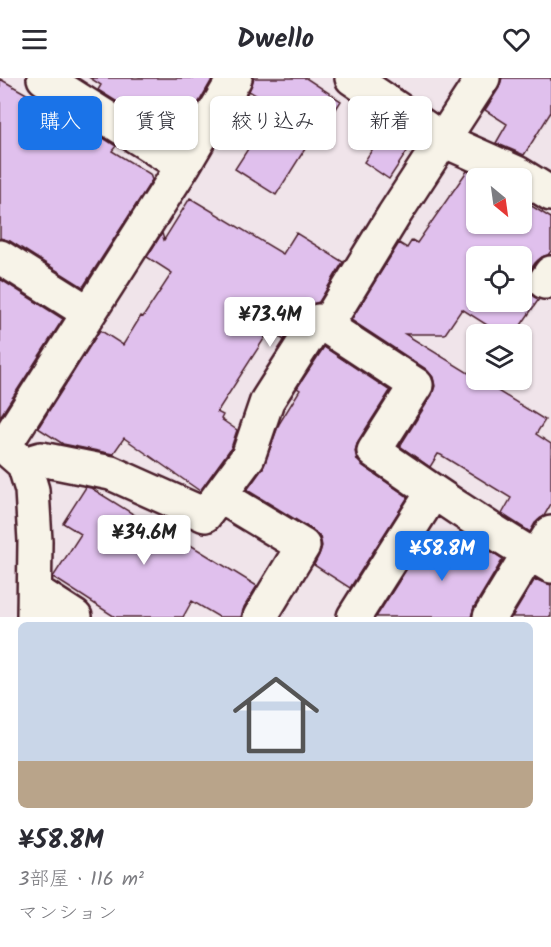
<!DOCTYPE html>
<html lang="ja">
<head>
<meta charset="utf-8">
<style>
	:root { --surface:#fff; --page:#f2f2f3; --text:#2b2b33; --muted:#7c7c81; --line:#e1e1e2; --accent:#1a73e8 }
	body { margin:0; font-family:Kalam,"Klee One",sans-serif; background:var(--page); color:var(--text); height:100vh; display:flex; flex-direction:column; font-size:22px; white-space:nowrap }
	* { box-sizing:border-box; margin:0 }
	p { font-size:20px; color:var(--muted) }
	.icon { flex:none; width:33px; height:33px; fill:none; stroke:currentColor; stroke-width:2; stroke-linecap:round; stroke-linejoin:round }
	.map { position:relative; height:539px; overflow:hidden }
	.panel { display:flex; flex-direction:column; background:var(--surface); flex:1 }
	.panel>* { flex:none }
	.guide { position:absolute; left:18px; top:18px; width:516px; height:54px; display:flex; gap:12px }
	.needle { width:39px; rotate:151deg }
	.buttons { position:absolute; left:466px; top:90px; display:grid; gap:12px }
	.buttons a { display:grid; place-items:center; width:66px; height:66px; border-radius:9px; background:var(--surface); box-shadow:0 2px 4px #0004; font-size:30px }
	.price { position:absolute; translate:-50% -51px; padding:0 14px; border-radius:6px; background:#fff; color:#222; font-size:20px; line-height:39px; filter:drop-shadow(0 2px 3px #0008) }
	.price::after { content:''; position:absolute; left:50%; top:36px; width:18px; height:14px; margin-left:-9px; background:inherit; clip-path:polygon(0 0,100% 0,50% 100%) }
	.price.active { background:var(--accent); color:#fff }
	ul { padding:0; list-style:none }
	li { display:grid; align-content:center; gap:12px; height:318px; padding:0 18px }
	li+li { border-top:2px solid var(--line) }
	li span { display:grid; place-items:center; height:186px; border-radius:9px; color:#555 }
	li>.icon { margin-inline-start:auto }
	span .icon { width:108px; height:108px; fill:#fffc; stroke-width:1 }
	li b { font-size:26px }
	.pill { padding:0 21px; border-radius:9px; background:var(--surface); box-shadow:0 2px 4px #0004; font-size:21px; line-height:54px }
	.pill.active { background:var(--accent); color:#fff }
	header { display:flex; justify-content:space-between; align-items:center; height:78px; padding:0 18px; background:var(--surface); font-size:27px; font-weight:700 }
	.map>svg:first-child { display:block }
</style>
</head>
<body>
<header><svg class="icon" aria-label="menu" viewBox="0 0 24 24"><path d="M4 6h16M4 12h16M4 18h16"/></svg>Dwello<svg class="icon" aria-label="heart" viewBox="0 0 24 24"><path d="M12 20l-8-8c-3-5 5-10 8-4 3-6 11-1 8 4z"/></svg></header>
<div class="map">
<svg width="551" height="539" viewBox="0 0 551 539">
	<rect width="100%" height="100%" fill="#f0e4ea"/>
	<filter id="ink" filterUnits="userSpaceOnUse"><feTurbulence type="fractalNoise" baseFrequency=".0167" numOctaves="2"/><feDisplacementMap in="SourceGraphic" scale="12" xChannelSelector="R" yChannelSelector="G"/><feConvolveMatrix kernelMatrix="1 2 1 2 8 2 1 2 1" color-interpolation-filters="sRGB"/></filter>
	<g filter="url(#ink)">
		<!-- building -->
		<path fill="#e0c0ed" stroke="#4a1f2b" stroke-width="1.5" fill-rule="evenodd" d="M 90,0 L 213,0 L 180,57 L 137,30 L 135,35 L 98,12 L 101,7 Z
			M 254,0 L 306,0 L 341,23 L 321,55 L 315,55 L 276,117 L 235,91 L 275,29 L 249,13 Z
			M 502,0 L 551,0 L 551,34 L 524,77 L 496,65 L 507,46 L 485,32 L 499,10 Z
			M 0,1 L 76,44 L 78,44 L 116,68 L 112,73 L 150,96 L 152,102 L 83,209 L 10,163 L 0,160 Z
			M 385,52 L 410,69 L 389,101 L 364,84 Z
			M 467,93 L 483,100 L 477,100 L 477,146 L 522,146 L 522,122 L 551,140 L 551,173 L 548,177 L 542,179 L 535,185 L 529,194 L 526,202 L 529,213 L 534,219 L 539,221 L 515,256 L 501,256 L 462,231 L 445,256 L 405,256 L 545,342 L 536,356 L 551,366 L 551,426 L 544,438 L 535,445 L 530,454 L 502,436 L 511,420 L 441,377 L 438,376 L 430,389 L 400,368 L 432,317 L 435,308 L 433,299 L 426,291 L 351,242 L 399,165 L 407,170 L 412,162 L 417,165 ZM 477,178 L 522,178 L 522,224 L 477,224 Z
			M 190,120 L 283,176 L 296,155 L 343,184 L 319,224 L 309,227 L 303,232 L 284,262 L 269,253 L 217,334 L 223,337 L 221,341 L 237,352 L 231,370 L 200,413 L 124,360 L 113,376 L 63,366 L 38,350 L 100,252 L 123,267 L 141,238 L 143,239 L 172,195 L 147,179 L 162,155 L 164,162 Z
			M 0,201 L 63,241 L 0,339 Z
			M 324,269 L 390,313 L 358,363 L 355,373 L 357,382 L 363,388 L 408,419 L 350,510 L 314,487 L 319,477 L 322,468 L 320,459 L 313,452 L 247,412 L 263,390 L 279,346 L 300,312 L 297,310 Z
			M 86,409 L 91,410 L 141,441 L 142,439 L 157,448 L 158,447 L 257,508 L 244,529 L 241,539 L 219,539 L 192,523 L 183,539 L 115,539 L 53,499 L 81,456 L 63,445 Z
			M 429,456 L 450,469 L 452,466 L 470,477 L 472,474 L 478,477 L 483,468 L 503,481 L 474,529 L 471,539 L 376,539 Z
			M 535,501 L 542,504 L 551,507 L 551,539 L 512,539 Z"/>
		<g fill="none" stroke-linecap="round" stroke-linejoin="round">
			<!-- minor casing -->
			<g stroke="#4a1f2b" stroke-width="38">
				<path id="minor" d="M 44,0 L 183,88
					M 352,0 L 443,62 L 517,95 L 551,116
					M 0,179 L 89,235
					M 545,204 L 551,195
					M 326,248 L 394,137 L 483,0
					M 4,368 L 183,88 L 235,0
					M 8,372 L 24,386 L 32,412 L 35,463 L 34,539
					M 24,386 L 41,381 L 111,395 L 205,437 L 248,379 L 267,323 L 318,243 L 416,307 L 374,373 C 432,413 490,453 551,488
					M 220,418 L 303,468 L 260,539
					M 536,479 L 551,455
					M 35,513 L 75,539
					M 354,539 L 433,414
					M 490,539 L 529,475"/>
			</g>
			<!-- minor -->
			<use href="#minor" stroke="#f7f3e8" stroke-width="33"/>
		</g>
	</g>
</svg>
<div class="buttons">
<a><svg class="needle" viewBox="-14 -14 28 28"><path d="M0-13l5 13h-10z" fill="#e53935"/><path d="M0 13l5-13h-10z" fill="#7c7c81"/></svg></a>
<a><svg class="icon" aria-label="locate" viewBox="0 0 24 24"><circle cx="12" cy="12" r="6"/><path d="M12 2v4M12 18v4M2 12h4M18 12h4"/></svg></a>
<a><svg class="icon" aria-label="layers" viewBox="0 0 24 24"><path d="M12 4l9 5-9 5-9-5zM3 14l9 5 9-5"/></svg></a>
</div>
<b class="price" style="left:270px;top:270px">¥73.4M</b>
<b class="price" style="left:144px;top:488px">¥34.6M</b>
<b class="price active" style="left:442px;top:504px">¥58.8M</b>
<div class="guide">
<a class="pill active">購入</a>
<a class="pill">賃貸</a>
<a class="pill">絞り込み</a>
<a class="pill">新着</a>
</div>
</div>
<section class="panel">
<ul>
<li><span style="background:linear-gradient(#c9d6e8 75%,#b9a48a 0)"><svg class="icon" aria-label="home" viewBox="0 0 24 24"><path d="M3 11l9-7 9 7M6 9v11h12V9"/></svg></span><div><b>¥58.8M</b><p>3部屋 · 116 m²</p><p>マンション</p></div></li>
</ul>
</section>
</body>
</html>
